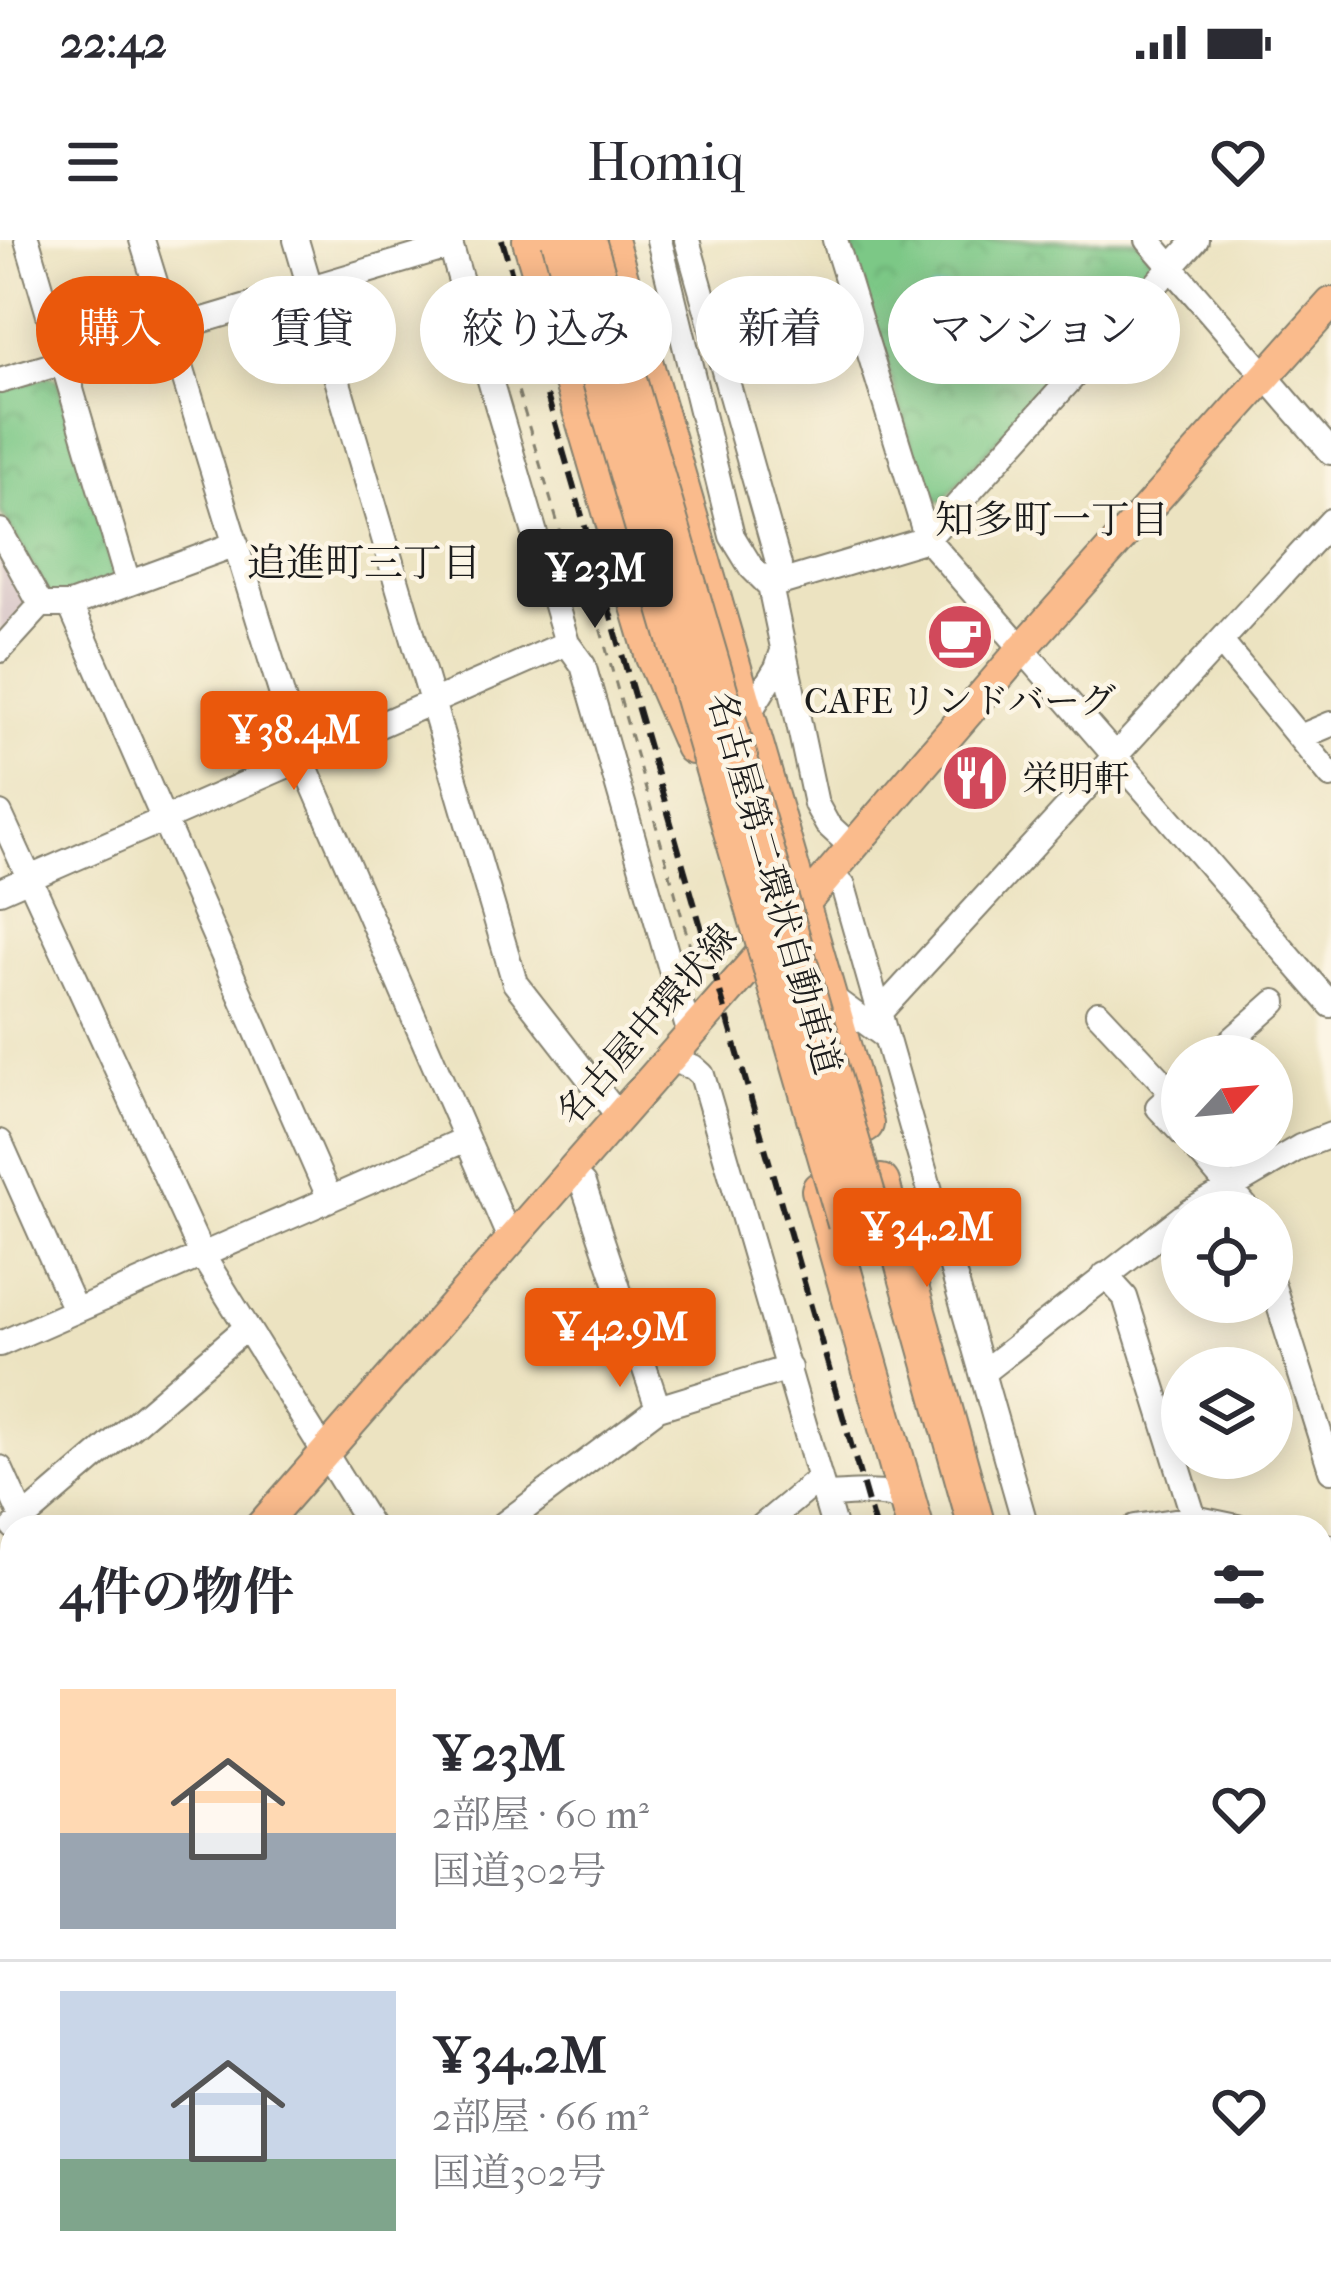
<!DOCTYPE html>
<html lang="ja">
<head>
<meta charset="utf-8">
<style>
	:root { --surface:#fff; --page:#f2f2f3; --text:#2b2b33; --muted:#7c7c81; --line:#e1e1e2; --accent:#ea580c }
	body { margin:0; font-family:"IM FELL French Canon","Noto Serif JP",serif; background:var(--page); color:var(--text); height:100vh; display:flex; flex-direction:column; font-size:45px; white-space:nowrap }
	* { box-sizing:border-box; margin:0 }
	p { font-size:39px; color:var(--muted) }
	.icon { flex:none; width:66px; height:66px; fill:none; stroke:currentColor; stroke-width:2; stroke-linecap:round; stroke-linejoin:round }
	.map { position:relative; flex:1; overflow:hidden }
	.sheet { position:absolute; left:0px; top:1275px; width:1332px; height:771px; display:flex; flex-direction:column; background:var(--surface); border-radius:36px 36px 0 0; box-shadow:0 6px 30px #0003 }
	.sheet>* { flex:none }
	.top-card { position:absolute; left:36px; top:36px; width:1260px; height:108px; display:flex; gap:24px }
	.needle { width:78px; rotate:64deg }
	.controls { position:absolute; left:1161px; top:795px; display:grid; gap:24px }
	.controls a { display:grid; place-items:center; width:132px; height:132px; border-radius:50%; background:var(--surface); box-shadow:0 6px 30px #0003; font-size:60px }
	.price { position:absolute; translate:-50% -102px; padding:0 27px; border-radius:12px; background:var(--accent); color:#fff; font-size:39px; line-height:78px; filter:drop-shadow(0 3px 6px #0008) }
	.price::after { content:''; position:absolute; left:50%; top:72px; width:36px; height:27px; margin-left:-18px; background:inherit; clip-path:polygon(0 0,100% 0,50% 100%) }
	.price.active { background:#222; color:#fff }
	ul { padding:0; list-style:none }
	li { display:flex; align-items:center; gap:36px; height:300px; padding:0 60px }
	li+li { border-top:3px solid var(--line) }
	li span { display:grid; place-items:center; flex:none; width:336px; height:240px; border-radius:0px; color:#555 }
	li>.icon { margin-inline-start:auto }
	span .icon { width:144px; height:144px; fill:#fffc; stroke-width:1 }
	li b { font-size:51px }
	h2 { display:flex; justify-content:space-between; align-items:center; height:144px; padding:0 60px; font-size:51px }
	.chip { padding:0 42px; border-radius:54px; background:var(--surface); box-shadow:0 6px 30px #0003; font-size:42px; line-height:108px }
	.chip.active { background:var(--accent); color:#fff }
	.status { display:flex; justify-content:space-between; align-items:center; height:84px; padding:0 60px; background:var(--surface); direction:ltr }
	.status svg { height:33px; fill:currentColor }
	header { display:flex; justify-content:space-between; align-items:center; height:156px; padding:0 60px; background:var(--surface); font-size:54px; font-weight:600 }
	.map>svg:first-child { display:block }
</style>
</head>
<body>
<div class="status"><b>22:42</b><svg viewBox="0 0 49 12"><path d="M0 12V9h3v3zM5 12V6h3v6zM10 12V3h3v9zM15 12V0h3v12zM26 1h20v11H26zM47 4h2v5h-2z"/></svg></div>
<header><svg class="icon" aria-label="menu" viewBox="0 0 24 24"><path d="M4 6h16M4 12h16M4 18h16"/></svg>Homiq<svg class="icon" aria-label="heart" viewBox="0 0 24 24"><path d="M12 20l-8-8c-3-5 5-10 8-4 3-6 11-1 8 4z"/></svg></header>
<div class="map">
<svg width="1331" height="2044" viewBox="0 0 1331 2044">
	<defs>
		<pattern id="park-crowns" width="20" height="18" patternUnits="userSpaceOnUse" patternTransform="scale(3)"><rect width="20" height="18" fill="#7cc886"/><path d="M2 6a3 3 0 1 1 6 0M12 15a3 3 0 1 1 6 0" fill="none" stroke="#6bab73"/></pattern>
	</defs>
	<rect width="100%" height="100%" fill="#fcf5e5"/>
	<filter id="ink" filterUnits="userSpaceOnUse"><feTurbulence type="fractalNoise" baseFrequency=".00833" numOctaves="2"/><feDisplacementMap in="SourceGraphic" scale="24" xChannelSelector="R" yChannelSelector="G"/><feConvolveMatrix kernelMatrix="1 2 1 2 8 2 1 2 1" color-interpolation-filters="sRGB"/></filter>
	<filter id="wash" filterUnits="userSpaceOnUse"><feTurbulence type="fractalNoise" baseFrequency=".004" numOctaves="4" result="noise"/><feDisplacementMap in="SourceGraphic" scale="48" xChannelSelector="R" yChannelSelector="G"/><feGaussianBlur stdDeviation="2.7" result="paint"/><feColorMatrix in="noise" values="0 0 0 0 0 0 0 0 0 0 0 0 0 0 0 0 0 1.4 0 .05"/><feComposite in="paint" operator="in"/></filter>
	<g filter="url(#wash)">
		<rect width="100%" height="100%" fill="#ece3c1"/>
		<!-- industrial -->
		<path fill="#d2bec3" d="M 0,307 L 27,355 L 27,365 L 0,397 Z"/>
		<!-- park -->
		<path fill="url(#park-crowns)" stroke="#4c7251" stroke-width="3" d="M 848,0 L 1138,0 L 1154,18 L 1154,27 L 942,262 L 927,258 Z
			M 50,135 L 58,140 L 114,332 L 111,340 L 57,359 L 49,356 L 0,271 L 0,150 Z"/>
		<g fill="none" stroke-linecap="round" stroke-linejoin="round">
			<!-- stream -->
			<path stroke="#66b6e0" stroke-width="6" d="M 933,52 C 982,45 986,89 1030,88"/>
		</g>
	</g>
	<g filter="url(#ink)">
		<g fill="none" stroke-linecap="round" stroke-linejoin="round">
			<!-- minor casing -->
			<g stroke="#84806e" stroke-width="28">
				<path id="minor" d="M 27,0 L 128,343
					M 142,0 L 301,517 L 510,999
					M 296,0 L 515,743 L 617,874
					M 449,0 L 567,403 L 583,425 L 690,795
					M 659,0 L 732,296 L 751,327 L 770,346 L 816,564 L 827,584 L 851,606
					M 687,0 L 779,325 L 770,346
					M 835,0 L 927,299 L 1331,765
					M 1148,0 L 1331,212
					M 0,141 L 451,6
					M 0,291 L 41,365 L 0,410
					M 770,346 L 927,299 L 1196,0
					M 41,365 L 70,365 L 236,304
					M 70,365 L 329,957
					M 1221,402 L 1331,536
					M 747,476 L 777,428 L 783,411
					M 1300,497 L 1331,484
					M 0,574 L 202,1015 L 371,1287
					M 843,646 L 1026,1287
					M 0,651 L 567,403
					M 827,754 L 886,797
					M 879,773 L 1331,281
					M 1098,773 L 1173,853
					M 1214,816 L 1275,762
					M 668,819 L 693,827 L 702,835 L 834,1287
					M 1182,845 L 1158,867 L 1182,893
					M 0,902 L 75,1070
					M 1194,906 L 1250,972
					M 569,931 L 583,944 L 658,1168 L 789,1128
					M 1189,972 L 1300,907 L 1331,895
					M 1105,1035 L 1125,1057 L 1194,1278
					M 1272,1043 L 1331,1230
					M 0,1104 L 464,900
					M 982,1133 L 1182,977
					M 0,1228 L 23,1279
					M 825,1255 C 849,1255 891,1247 910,1265
					M 14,1287 L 246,1088
					M 500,1287 L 658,1168
					M 761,1287 L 820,1238
					M 1135,1287 L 1194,1278 L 1237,1287
					M 1320,1305 L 1331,1307
					M 0,1486 L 12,1511
					M 0,1658 L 5,1669 L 0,1672
					M 1320,1720 L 1331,1721
					M 1320,1992 L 1331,1986
					M 124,2034 L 131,2044
					M 302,2034 L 309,2044
					M 475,2034 L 481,2044
					M 666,2034 L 673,2044
					M 854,2034 L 861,2044
					M 964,2034 L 964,2044
					M 1129,2034 L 1130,2044
					M 14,2044 L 34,2034
					M 1226,2044 L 1244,2034"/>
			</g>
			<!-- major casing -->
			<g stroke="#84806e" stroke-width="34">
				<path id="major" d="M 260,1287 L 754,722 L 1022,409 L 1331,63
					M 0,1554 L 12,1546"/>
			</g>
			<!-- highway casing -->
			<g stroke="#84806e" stroke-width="40">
				<path id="highway" d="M 531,0 L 654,417 L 693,506
					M 609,0 L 865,884
					M 881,943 L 977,1287
					M 820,950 L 915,1287
					M 1320,1492 L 1331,1494
					M 1320,1543 L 1331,1545
					M 1320,1570 L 1331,1572
					M 0,1822 L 12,1816
					M 0,1864 L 12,1858
					M 1012,2034 L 1012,2044
					M 1056,2034 L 1056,2044"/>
			</g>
			<!-- path -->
			<path stroke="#84806e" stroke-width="3" stroke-dasharray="9 9" stroke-linecap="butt" d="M 508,117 L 561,294 L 601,391 L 699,737"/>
			<!-- minor -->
			<use href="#minor" stroke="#fff" stroke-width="24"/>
			<!-- major -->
			<use href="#major" stroke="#fabb8c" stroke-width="30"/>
			<!-- highway -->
			<use href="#highway" stroke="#fabb8c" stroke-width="36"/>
			<!-- rail -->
			<path stroke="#1c1c1c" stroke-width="6" stroke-dasharray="18 9" stroke-linecap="butt" d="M 502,0 L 875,1287
				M 1141,2034 L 1146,2044"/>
			<!-- highway-bridge casing -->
			<g stroke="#84806e" stroke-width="40" stroke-linecap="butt">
				<path id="highway-bridge" d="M 560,0 L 846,984
					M 587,0 L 877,989"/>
			</g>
			<!-- highway-bridge -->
			<use href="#highway-bridge" stroke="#fabb8c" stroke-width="36"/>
		</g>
	</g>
	<!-- icons -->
	<defs>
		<g id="cafe-disc" transform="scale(3.45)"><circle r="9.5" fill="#d1495b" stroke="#fcf5e5"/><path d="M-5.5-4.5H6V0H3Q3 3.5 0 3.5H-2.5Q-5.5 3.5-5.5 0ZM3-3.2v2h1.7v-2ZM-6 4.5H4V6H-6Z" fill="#fff"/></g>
		<g id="restaurant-disc" transform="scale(3.45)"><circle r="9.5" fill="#d1495b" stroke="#fcf5e5"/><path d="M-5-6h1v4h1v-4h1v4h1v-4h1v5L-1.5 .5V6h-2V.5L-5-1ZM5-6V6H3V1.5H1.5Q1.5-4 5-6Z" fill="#fff"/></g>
	</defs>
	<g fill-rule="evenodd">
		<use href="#cafe-disc" x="960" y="397"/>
		<use href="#restaurant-disc" x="975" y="538"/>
	</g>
	<g text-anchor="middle" stroke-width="9" stroke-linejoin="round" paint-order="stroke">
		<!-- poi labels -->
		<g font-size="36" fill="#1c1c1c" stroke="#fcf5e5">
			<text x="960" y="473">CAFE リンドバーグ</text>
			<text x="1022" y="551" text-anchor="start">栄明軒</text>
		</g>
		<!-- street labels -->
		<g font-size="36" fill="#1c1c1c" stroke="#fcf5e5">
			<text transform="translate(775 643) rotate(74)" y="13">名古屋第二環状自動車道</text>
			<text transform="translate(646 784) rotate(-49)" y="13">名古屋中環状線</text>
		</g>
		<!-- neighbourhood labels -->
		<g font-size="39" fill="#1c1c1c" stroke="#fcf5e5">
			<text x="1052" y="293">知多町一丁目</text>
			<text x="364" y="336">追進町三丁目</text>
		</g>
	</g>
</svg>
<div class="controls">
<a><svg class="needle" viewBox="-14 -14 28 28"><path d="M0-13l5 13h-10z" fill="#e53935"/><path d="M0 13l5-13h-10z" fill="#7c7c81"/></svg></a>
<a><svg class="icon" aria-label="locate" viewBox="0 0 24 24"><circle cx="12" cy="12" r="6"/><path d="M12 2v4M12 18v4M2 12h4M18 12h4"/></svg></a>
<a><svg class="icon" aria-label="layers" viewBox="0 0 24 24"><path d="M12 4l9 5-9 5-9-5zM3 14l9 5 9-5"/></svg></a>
</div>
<b class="price active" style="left:595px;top:391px">¥23M</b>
<b class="price" style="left:294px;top:553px">¥38.4M</b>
<b class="price" style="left:927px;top:1050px">¥34.2M</b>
<b class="price" style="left:620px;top:1150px">¥42.9M</b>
<div class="top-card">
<a class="chip active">購入</a>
<a class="chip">賃貸</a>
<a class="chip">絞り込み</a>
<a class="chip">新着</a>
<a class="chip">マンション</a>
</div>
<section class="sheet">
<h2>4件の物件<svg class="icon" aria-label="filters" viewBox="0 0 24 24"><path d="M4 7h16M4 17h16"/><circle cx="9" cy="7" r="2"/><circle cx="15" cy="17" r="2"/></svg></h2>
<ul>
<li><span style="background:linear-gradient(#ffd9b3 60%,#9aa5b1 0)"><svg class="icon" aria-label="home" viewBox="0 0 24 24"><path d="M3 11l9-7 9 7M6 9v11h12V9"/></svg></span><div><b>¥23M</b><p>2部屋 · 60 m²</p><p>国道302号</p></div><svg class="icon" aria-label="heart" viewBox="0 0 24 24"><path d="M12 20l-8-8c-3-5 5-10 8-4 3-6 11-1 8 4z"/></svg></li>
<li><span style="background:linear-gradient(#c9d6e8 70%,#7fa58c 0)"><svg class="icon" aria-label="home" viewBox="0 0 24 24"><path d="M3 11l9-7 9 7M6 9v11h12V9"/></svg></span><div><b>¥34.2M</b><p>2部屋 · 66 m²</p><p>国道302号</p></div><svg class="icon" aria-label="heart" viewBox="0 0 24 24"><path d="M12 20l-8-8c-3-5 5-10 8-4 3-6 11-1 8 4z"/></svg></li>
</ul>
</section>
</div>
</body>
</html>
